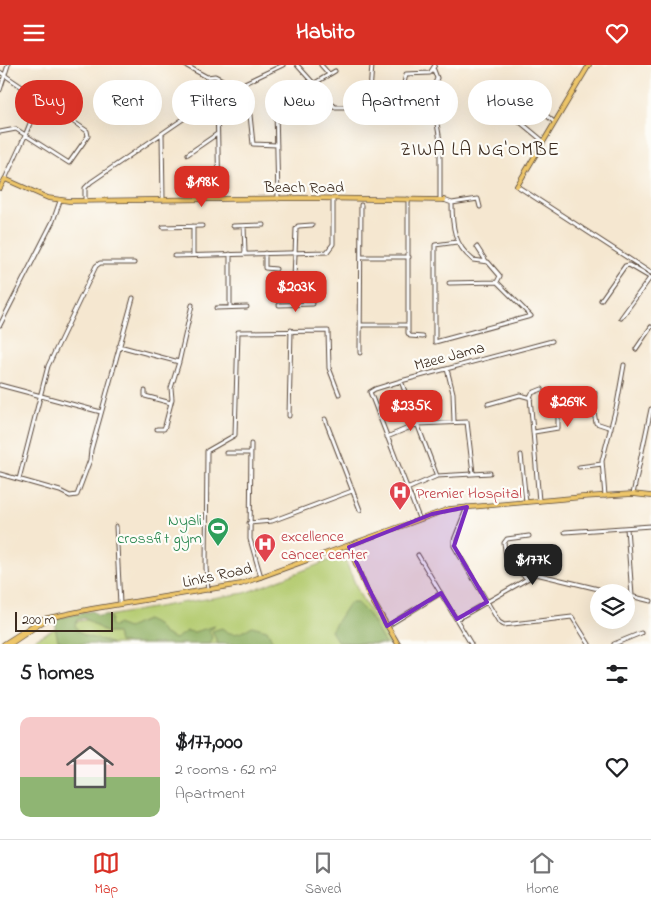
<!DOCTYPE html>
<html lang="en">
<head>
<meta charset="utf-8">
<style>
	:root { --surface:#fff; --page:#f2f2f2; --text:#202124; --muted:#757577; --line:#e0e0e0; --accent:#d93025 }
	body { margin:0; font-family:"Indie Flower",sans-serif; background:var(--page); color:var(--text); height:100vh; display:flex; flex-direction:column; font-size:19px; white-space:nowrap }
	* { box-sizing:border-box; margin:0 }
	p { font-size:16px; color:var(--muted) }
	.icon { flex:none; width:28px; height:28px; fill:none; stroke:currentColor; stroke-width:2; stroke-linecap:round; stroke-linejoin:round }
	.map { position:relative; height:579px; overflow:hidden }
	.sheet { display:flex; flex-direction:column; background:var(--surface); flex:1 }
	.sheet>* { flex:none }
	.banner { position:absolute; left:15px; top:15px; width:621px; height:45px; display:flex; gap:10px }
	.buttons { position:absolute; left:590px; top:519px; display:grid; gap:10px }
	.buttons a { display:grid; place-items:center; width:45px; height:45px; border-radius:50%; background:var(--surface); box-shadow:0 5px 20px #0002; font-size:25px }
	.scale { position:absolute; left:15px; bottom:12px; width:98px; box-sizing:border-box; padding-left:5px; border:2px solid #3b2a1e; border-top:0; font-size:14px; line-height:18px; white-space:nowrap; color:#3b2a1e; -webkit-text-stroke:4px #fdfcf7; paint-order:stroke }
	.price { position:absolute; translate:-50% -42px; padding:0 11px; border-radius:10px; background:var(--accent); color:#fff; font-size:16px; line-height:32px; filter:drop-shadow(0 1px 2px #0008) }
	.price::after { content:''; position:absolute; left:50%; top:30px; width:15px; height:11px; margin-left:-8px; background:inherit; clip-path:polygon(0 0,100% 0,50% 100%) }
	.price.current { background:#222; color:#fff }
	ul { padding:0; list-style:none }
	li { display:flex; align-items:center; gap:15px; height:125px; padding:0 20px }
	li+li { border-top:1px solid var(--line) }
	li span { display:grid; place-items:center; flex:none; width:140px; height:100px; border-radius:10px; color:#555 }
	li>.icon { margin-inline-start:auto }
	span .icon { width:60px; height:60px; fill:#fffc; stroke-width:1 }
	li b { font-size:21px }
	h2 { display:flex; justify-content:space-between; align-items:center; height:60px; padding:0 20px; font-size:21px }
	.pill { padding:0 18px; border-radius:22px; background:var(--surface); box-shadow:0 5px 20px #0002; font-size:18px; line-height:45px }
	.pill.current { background:var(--accent); color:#fff }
	header { display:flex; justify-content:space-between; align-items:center; height:65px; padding:0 20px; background:var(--accent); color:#fff; font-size:22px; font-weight:800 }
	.tabs { display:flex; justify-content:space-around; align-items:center; height:70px; border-top:1px solid var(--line); background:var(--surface); font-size:14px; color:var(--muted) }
	.tabs a { display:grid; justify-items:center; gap:2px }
	.tabs .current { color:var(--accent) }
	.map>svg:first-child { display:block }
</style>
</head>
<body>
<header><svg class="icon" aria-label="menu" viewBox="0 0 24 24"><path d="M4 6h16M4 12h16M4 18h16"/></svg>Habito<svg class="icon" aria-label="heart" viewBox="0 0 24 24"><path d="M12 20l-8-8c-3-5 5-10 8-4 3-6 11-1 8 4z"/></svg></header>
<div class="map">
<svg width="651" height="579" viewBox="0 0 651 579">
	<rect width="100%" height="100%" fill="#fdfcf7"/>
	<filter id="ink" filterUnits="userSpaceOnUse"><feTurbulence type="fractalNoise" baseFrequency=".02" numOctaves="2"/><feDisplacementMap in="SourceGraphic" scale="10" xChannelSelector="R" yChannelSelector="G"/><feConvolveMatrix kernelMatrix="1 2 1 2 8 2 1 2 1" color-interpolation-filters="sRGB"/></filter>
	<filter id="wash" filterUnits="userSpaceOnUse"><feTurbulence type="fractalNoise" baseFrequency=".0096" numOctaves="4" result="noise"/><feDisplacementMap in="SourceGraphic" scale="20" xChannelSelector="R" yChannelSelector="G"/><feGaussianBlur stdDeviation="1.12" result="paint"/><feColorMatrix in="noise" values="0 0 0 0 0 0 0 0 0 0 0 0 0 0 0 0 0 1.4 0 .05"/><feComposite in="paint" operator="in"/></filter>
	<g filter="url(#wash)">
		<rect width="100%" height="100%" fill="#f5e7d0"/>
		<!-- green -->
		<path fill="#b4cb70" stroke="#787a47" d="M 343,490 L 360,530 L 390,579 L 26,579 L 63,559 L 180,538 L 245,528 Z"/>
		<!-- forest -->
		<path fill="#8faf62" stroke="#656c40" d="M 349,538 L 357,538 L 368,549 L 385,579 L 338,577 L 331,566 Z
			M 92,546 L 98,551 L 105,550 L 111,553 L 110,559 L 114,562 L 117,559 L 128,563 L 146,555 L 157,560 L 163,568 L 175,574 L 187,566 L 194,567 L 215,561 L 209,566 L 212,572 L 210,579 L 129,579 L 119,577 L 117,568 L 107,568 L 84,553 L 77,555 L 75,560 C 81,575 96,571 112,579 L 69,579 L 58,575 L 55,562 L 58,553 Z
			M 252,561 L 267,565 L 274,579 L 218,579 L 212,566 L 222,563 C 233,573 241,568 252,561 Z"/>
	</g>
	<g filter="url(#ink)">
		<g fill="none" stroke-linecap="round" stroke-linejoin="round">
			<!-- minor casing -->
			<g stroke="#574639" stroke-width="5">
				<path id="minor" d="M 185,0 L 207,12 L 215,11 L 236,22 L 283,0
					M 297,0 L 335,42 L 345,42
					M 321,0 L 329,9
					M 0,7 L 87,66 L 88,71 L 69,98 L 16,64 L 0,67
					M 315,18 L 335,6
					M 511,19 L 554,57
					M 0,25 L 8,0
					M 370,37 L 428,38 L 434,41 L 440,76 L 440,134
					M 400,37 L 406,9 L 430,8 L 435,0
					M 428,38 L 437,13 L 434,5
					M 349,40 L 369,41 L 372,0
					M 276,43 L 278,134
					M 250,50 L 253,79 L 277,80
					M 514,52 L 543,76
					M 162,69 L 163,135
					M 188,89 L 217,69
					M 5,114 L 25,71 L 40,33
					M 193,117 L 218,108
					M 517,121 L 651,208
					M 408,134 L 408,268 L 410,271 L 423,272
					M 444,135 L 452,138 C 452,161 454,180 473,195 L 488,197 L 500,211 L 497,217
					M 85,136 L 85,123 L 91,117 L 214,33 L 217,36 L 219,134
					M 452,138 L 478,134 L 480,142
					M 233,161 L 264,160
					M 244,161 L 245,188
					M 163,162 L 202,161
					M 477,182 L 486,196
					M 265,188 L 265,203 L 276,204
					M 193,190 L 193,161
					M 174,191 L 327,187 L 333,179 L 333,133
					M 361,192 L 409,192
					M 449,218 L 497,217 L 531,251 L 435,277 L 435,180 L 457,177
					M 601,235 L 625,201 L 629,200 L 651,213
					M 293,239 L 296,164 L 298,161 L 312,160
					M 279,240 L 313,239
					M 230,242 L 230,189
					M 216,243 L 247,242
					M 621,253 L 650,213
					M 0,260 L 53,156 L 60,136
					M 360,260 L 408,260
					M 119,281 L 179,297 L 192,240
					M 636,284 L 651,262
					M 360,288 L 361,140
					M 447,304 L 453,328 L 454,356
					M 401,316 L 437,411
					M 0,320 L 101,347
					M 145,326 L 145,331 L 171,338
					M 595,328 L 593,342 L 596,358 L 611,363
					M 488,339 L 520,330 L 531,333
					M 289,351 L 291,265
					M 325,354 L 360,445
					M 157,364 L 164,364 L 165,361 L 172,334 L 171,323 L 179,297
					M 534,367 L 558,363 L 558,325
					M 387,372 L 418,359 L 467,357 L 473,408
					M 251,379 L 250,474 L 261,512
					M 226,388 L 250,388
					M 521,390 L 526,437
					M 579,402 L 602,399
					M 0,409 L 60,426 L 70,431 L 77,430 L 90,395 L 91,385 L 133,233
					M 19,414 L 48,301 L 96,201 L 100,198 L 134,198
					M 407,424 L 437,411 L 490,408
					M 633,429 L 651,344
					M 605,431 L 602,396 L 617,339 L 624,300
					M 539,436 L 530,332 L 532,328 L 542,324
					M 467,442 L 454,475 L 454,481 L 499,557 L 504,560 L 572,552 L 589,579
					M 419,453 L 370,327 L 375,324 L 401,316 L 552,276
					M 249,458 L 272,456 L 352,426
					M 116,461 L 120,539
					M 627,463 L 632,531
					M 565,467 L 651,461
					M 418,490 L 471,579
					M 527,513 L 507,499 L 504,478 L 507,474 L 529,471
					M 208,525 L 206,503 L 207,386 L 235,370 L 238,267 L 328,266 L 329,303 L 339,329
					M 626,530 L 651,536
					M 457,554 L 536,509 L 615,528
					M 387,561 L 441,528
					M 614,579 L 641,568"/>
			</g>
			<!-- major casing -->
			<g stroke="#574639" stroke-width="5.5">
				<path id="major" d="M 517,121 L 589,0
					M 0,123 L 5,114 L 48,133 L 69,136 L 301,133 L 444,135
					M 349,482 L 368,528 L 398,579
					M 4,579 L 43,554 L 91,544 L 241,519 L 449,444 L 583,432 L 633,429 L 651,431
					M 10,579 L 47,554"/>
			</g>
			<!-- minor -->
			<use href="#minor" stroke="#fff" stroke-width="3"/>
			<!-- major -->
			<use href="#major" stroke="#edc569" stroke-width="4"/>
		</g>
	</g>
	<!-- marked area -->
	<path fill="#7b2cbf" fill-opacity="0.2" stroke="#7b2cbf" stroke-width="4" stroke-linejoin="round" d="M 467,442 L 454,481 L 487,537 L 457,554 L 441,528 L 387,561 L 349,482 L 432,449 Z"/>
	<!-- icons -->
	<defs>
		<g id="hospital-pin" transform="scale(1.125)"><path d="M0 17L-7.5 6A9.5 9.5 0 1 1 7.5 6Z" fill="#e0444e" stroke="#fdfcf7"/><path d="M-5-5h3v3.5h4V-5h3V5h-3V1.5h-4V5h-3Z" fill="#fff"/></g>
		<g id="stadium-pin" transform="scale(1.125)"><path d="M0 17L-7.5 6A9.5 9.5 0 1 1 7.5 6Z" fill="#2e9e5b" stroke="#fdfcf7"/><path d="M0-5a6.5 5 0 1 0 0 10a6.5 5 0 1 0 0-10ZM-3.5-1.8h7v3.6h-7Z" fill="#fff"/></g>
	</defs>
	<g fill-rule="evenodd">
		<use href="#hospital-pin" x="400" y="427"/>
		<use href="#stadium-pin" x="218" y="463"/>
		<use href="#hospital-pin" x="265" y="479"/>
	</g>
	<g text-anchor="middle" stroke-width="4.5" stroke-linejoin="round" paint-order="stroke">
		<!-- street labels -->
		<g font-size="16" fill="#3b2a1e" stroke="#fdfcf7">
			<text x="304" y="127">Beach Road</text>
			<text transform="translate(449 290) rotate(-15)" y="6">Mzee Jama</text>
			<text transform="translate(217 509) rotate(-12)" y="6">Links Road</text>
		</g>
		<!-- health labels -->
		<g font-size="16" fill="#be3a42" stroke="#fdfcf7" text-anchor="start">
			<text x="416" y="433">Premier Hospital</text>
			<text x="281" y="476">excellence<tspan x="281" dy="18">cancer center</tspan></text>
		</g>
		<!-- leisure labels -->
		<g font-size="16" fill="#27864d" stroke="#fdfcf7" text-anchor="end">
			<text x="202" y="460">Nyali<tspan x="202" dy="18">crossfit gym</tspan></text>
		</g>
		<!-- quarter labels -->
		<g font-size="19" letter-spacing="1" fill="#3b2a1e" stroke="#fdfcf7">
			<text x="480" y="90">ZIWA LA NG'OMBE</text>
		</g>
	</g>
</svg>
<div class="buttons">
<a><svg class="icon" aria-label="layers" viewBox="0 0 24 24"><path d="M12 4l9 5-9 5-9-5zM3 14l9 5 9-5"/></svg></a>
</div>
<div class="scale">200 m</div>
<b class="price" style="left:202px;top:143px">$198K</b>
<b class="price" style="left:296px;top:248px">$203K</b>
<b class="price" style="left:568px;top:363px">$269K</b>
<b class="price" style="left:411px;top:367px">$235K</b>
<b class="price current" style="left:533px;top:521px">$177K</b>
<div class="banner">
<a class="pill current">Buy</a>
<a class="pill">Rent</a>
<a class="pill">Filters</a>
<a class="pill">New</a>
<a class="pill">Apartment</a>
<a class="pill">House</a>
</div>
</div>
<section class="sheet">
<h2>5 homes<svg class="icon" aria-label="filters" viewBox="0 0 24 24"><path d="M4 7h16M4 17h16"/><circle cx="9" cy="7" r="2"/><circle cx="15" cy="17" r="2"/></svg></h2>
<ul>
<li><span style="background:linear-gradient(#f6c9c9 60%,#8fb573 0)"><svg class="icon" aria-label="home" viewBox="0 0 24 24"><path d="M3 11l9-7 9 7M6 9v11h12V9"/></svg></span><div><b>$177,000</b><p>2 rooms · 62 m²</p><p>Apartment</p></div><svg class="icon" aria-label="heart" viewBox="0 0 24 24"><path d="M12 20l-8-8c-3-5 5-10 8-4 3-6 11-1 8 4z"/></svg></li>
</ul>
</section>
<nav class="tabs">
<a class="current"><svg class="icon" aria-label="map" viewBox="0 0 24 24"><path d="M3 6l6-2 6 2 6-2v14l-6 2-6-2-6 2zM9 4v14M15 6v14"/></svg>Map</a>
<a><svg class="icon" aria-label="saved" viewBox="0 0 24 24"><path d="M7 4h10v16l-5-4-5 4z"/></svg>Saved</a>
<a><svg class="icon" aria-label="home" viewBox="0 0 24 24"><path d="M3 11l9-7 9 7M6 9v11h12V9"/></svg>Home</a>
</nav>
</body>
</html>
